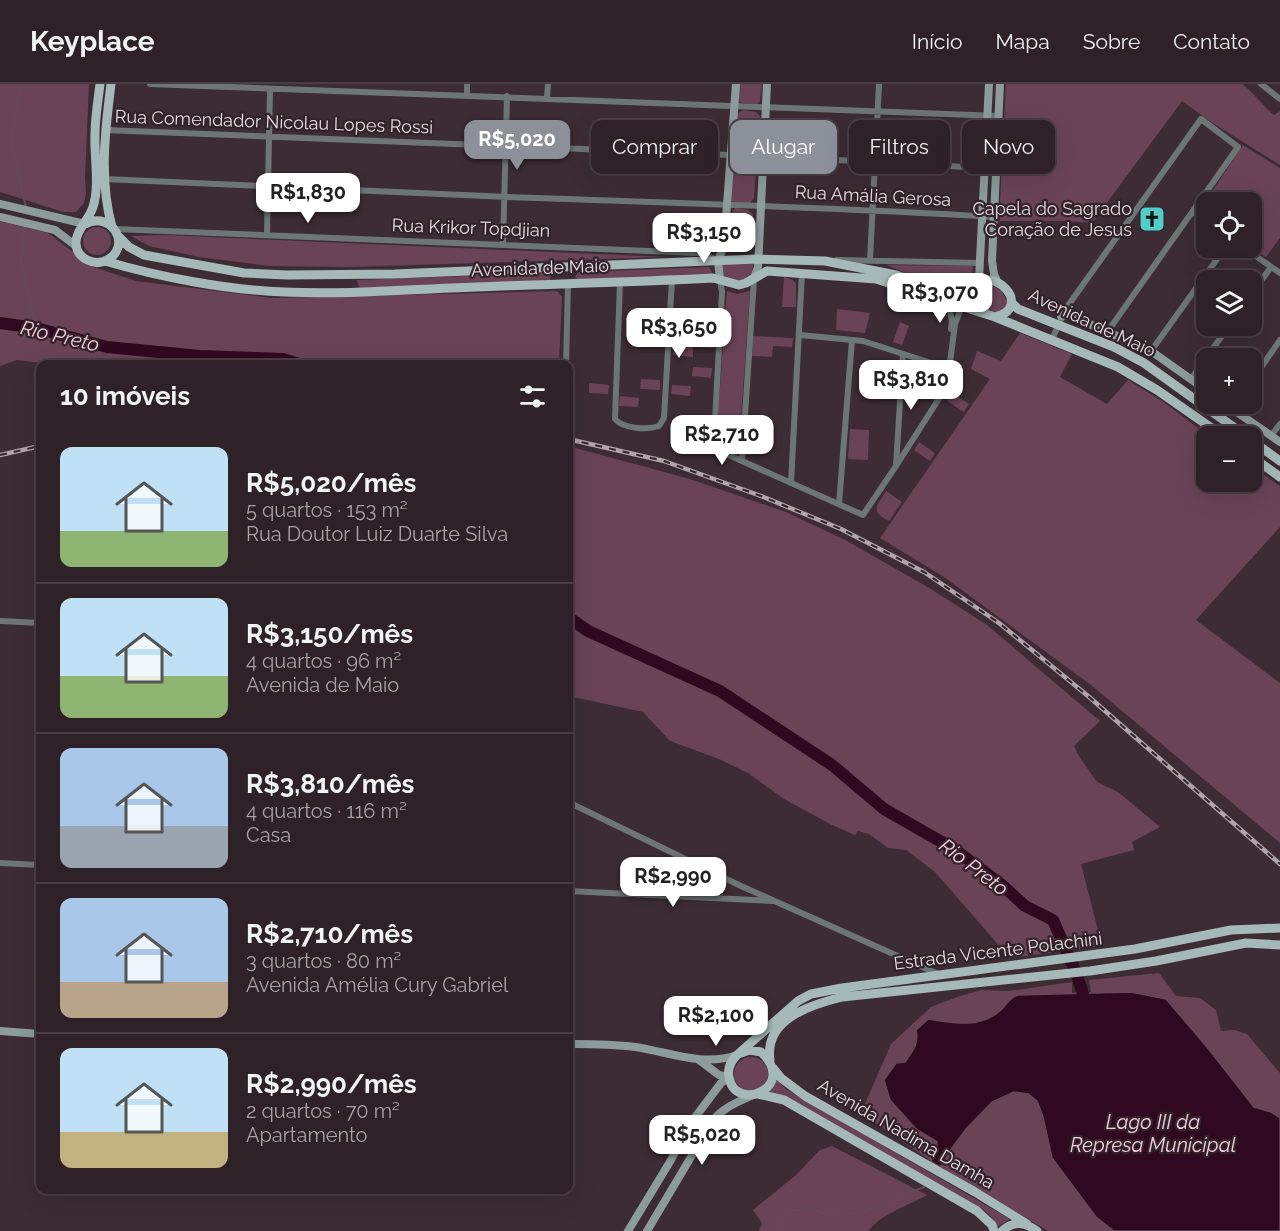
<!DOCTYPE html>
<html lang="pt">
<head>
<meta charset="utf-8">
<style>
	:root { --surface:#2e2127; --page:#36292f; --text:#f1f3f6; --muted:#a7a3a7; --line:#493e44; --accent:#8c9099 }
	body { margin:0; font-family:Raleway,sans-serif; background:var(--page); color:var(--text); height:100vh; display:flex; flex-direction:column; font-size:22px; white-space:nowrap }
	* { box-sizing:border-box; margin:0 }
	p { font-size:20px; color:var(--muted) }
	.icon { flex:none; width:33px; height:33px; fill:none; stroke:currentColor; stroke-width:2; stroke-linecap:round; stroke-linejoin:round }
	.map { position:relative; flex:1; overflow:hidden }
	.details { position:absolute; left:36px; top:276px; width:537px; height:834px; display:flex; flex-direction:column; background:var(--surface); border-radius:12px; box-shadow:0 6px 24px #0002,0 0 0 2px var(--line) }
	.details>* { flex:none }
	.banner { position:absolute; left:591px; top:36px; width:570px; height:54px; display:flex; gap:12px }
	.buttons { position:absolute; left:1196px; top:108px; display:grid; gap:12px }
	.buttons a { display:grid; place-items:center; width:66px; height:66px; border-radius:12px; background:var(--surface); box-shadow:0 6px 24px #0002,0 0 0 2px var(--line); font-size:30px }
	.price { position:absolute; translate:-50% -51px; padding:0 14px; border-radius:12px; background:#fff; color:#222; font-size:20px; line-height:39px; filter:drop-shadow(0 2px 3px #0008) }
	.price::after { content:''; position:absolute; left:50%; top:36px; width:18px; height:14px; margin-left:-9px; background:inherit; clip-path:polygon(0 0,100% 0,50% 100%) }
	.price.on { background:var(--accent); color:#fff }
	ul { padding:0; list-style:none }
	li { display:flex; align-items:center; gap:18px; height:150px; padding:0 24px }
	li+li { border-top:2px solid var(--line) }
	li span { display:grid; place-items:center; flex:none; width:168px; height:120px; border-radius:12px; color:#555 }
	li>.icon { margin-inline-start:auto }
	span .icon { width:72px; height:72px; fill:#fffc; stroke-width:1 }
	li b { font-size:26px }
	h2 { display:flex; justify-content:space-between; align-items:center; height:72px; padding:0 24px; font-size:26px }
	.chip { padding:0 21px; border-radius:12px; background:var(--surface); box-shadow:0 6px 24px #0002,0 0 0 2px var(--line); font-size:21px; line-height:54px }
	.chip.on { background:var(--accent); color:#fff }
	header { display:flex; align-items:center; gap:36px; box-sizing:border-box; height:84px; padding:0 30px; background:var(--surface); border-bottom:2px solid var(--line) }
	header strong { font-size:28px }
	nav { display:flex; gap:33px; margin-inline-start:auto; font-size:21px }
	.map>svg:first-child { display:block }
</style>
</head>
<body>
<header>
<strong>Keyplace</strong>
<nav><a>Início</a><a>Mapa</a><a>Sobre</a><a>Contato</a></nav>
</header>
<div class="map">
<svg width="1280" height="1147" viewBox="0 0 1280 1147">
	<rect width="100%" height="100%" fill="#3d2c34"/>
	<!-- green -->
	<path fill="#6a4357" d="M 0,0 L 89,0 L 85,93 L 86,109 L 84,119 L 76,128 L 63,128 L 0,108 Z
		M 739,0 L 762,0 L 760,17 L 757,20 L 742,19 L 739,17 Z
		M 1006,0 L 1242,0 C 1254,9 1262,21 1274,31 L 1280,27 L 1280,81 L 1211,38 L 1182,17 L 1092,139 L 1067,137 L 999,137 Z
		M 743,26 L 756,28 L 760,32 L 754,114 L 750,119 L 738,120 L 731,117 L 737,30 Z
		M 1243,61 L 1280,84 L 1280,154 L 1266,173 L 1251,164 L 1251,118 L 1206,118 L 1206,124 L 1203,121 Z
		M 735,124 L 748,126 L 753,130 L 751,162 L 742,168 L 731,166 L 730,163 L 732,128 Z
		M 0,137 L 48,149 L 93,183 L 136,197 L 271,214 L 557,207 L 562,213 L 559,280 L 49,280 L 17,276 L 0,282 Z
		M83 157a14 14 0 1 1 28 0a14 14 0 1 1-28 0Z
		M 164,151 L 666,173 L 350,183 L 269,182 L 199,173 L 149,162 L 131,152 Z
		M 754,178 L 751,192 L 745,197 L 727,196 L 722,191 L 719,180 Z
		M 886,181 L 973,182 L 972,192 C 947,212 911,190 886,181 Z
		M 709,183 L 713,190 L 579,196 L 575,193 L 578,188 Z
		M 549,189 L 551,191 L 550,196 L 359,204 L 357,196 Z
		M 784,193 L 793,196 L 796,200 L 796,223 L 782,223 Z
		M 989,200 L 1001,206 L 1009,221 L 998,230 L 990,227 L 984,227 L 979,222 L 967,217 L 968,206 L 973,202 Z
		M 727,207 L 737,210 L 750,207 L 739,362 L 729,369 L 716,358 Z
		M 837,225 L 870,229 L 865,249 L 836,246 Z
		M 676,232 L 695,234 L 694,243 L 675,242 Z
		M 644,236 L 664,237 L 663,247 L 643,246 Z
		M 900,238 L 909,242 L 902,261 L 893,258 Z
		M 1020,249 L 1072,270 L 1060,293 L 1107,320 L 1128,296 L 1162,317 L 1209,352 L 1206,352 L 1206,398 L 1251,398 L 1251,382 L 1280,402 L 1280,443 L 1196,536 L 1280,599 L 1280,759 L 1091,601 L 944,493 L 880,454 L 990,295 L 971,285 L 977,267 L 1001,277 Z
		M 753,252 L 793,254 L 792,263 L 773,262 L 772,273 L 752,272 Z
		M 695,253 L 714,255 L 713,264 L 694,263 Z
		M 674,262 L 693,263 L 693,273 L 673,271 Z
		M 693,283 L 712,284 L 711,294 L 692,292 Z
		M 641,295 L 660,296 L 660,306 L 640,305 Z
		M 589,299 L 609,301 L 608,310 L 589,309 Z
		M 672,301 L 691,302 L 690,312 L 671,310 Z
		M 953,309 L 969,320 L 964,328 L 947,317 Z
		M 620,312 L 639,314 L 638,323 L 619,322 Z
		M 748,341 L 767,341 L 767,350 L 748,350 Z
		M 850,345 L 869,346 L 868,376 L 848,375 Z
		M 919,358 L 935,369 L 930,377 L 914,366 Z
		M 568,362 L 690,395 L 786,428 L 847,457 L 931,505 L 987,541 L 1100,637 L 1074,662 L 1080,674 L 1097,698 L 1118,708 L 1160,743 L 1132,758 L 1134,766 L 1081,780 L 1102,862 L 1010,874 L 935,788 L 906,766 L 888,764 L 869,750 L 858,747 L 855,751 L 832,741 L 784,715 L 748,689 L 719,675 L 670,657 L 643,628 L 569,612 Z
		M 886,407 L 902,418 L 889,437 C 870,427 876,423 886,407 Z
		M 1159,889 L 1176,912 L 1200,914 L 1216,926 L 1221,947 L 1234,946 L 1247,950 L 1280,989 L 1280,1034 L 1271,1028 L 1254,1023 L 1207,963 L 1131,908 L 1091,909 L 1089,896 Z
		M 1072,898 L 1072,909 L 1018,911 C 1009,914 1007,920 1001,926 C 980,945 953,939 928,935 L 913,967 L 905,978 L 896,979 L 916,1045 L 937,1058 L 937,1065 L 931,1077 L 861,1029 L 891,960 L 931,923 L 960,912 L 982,906 L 1008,907 Z
		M734 990a17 17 0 1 1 34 0a17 17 0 1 1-34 0Z
		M 776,995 L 786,1005 L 806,1017 L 1010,1135 L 996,1144 L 991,1132 L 985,1127 L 787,1013 L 769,1008 Z
		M 1015,1008 L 1028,1010 L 1037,1017 L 1047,1048 L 1096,1133 L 1114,1147 L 1048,1147 L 940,1083 C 946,1078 948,1070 952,1063 C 963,1050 978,1026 993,1017 C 999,1014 1007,1011 1015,1008 Z
		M 832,1062 L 927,1111 C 911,1120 877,1132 869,1147 L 759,1147 L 762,1139 L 753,1126 L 796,1091 L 820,1066 Z"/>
	<!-- water -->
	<path fill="#300920" stroke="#664859" stroke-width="1.5" d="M 1131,908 L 1166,915 L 1207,963 L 1254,1023 L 1271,1028 L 1280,1034 L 1280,1147 L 1114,1147 L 1096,1133 L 1052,1074 L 1043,1033 L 1037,1017 L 1028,1010 L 1014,1008 L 992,1018 L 966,1045 L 950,1067 L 943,1080 L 940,1083 L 931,1077 L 937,1065 L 937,1058 L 916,1045 L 890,1016 L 884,996 L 896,979 L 905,978 C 913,967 919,959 916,946 L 928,935 C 953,939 980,945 1001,926 C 1007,920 1009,914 1018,911 Z"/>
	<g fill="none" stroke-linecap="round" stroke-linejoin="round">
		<!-- stream -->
		<path stroke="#664859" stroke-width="2" d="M 21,0 L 11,55 L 26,124
			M 25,141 L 21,176 L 36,244
			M 775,1147 L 789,1127 L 811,1124 L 830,1133 L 863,1128 L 924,1103"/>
		<!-- river -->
		<path stroke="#300920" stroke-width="12" d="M 0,239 L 36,244 L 107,263 L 200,272 L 283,275 L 299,280
			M 568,533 L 588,547 L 720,607 L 832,681 L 884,725 L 954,765 L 1002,801 L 1025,822 L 1053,836 L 1077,891 L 1087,923"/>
		<!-- street -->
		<path stroke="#6c7675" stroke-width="6" d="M 150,0 L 999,32
			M 1261,0 L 1280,15
			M 467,11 L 467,0
			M 547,14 L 548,0
			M 105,46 L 730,71
			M 763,72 L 985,84
			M 104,95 C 239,100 373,108 508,113 C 670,119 832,123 994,133
			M 1193,127 L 1206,136
			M 115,145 L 699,169 L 715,175
			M 267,151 L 270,6
			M 503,161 L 507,12
			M 1244,164 L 1280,189
			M 837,176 L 980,179
			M 870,176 L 879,0
			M 720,195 L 722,208 L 714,355 L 715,365 L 863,431 L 896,382 L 947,302 L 955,240 L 962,222
			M 620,198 L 615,335 C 623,345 648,346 659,342 L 664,334 L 672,196
			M 1251,211 L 1271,183
			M 948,219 L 952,237 L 951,245
			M 800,251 L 863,257 L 950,285
			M 1052,255 L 1067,223 L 1201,35 L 1238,63 L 1108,247
			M 1151,267 L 1225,164
			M 566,280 L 568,200
			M 1191,295 L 1229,242
			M 1251,298 L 1280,256
			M 1271,352 L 1280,340
			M 742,377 L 754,195
			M 896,382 L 903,270
			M 791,399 L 802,189
			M 839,420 L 852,256
			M 0,537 L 40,539
			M 568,718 L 741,802 L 938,890
			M 0,779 L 40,781
			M 568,807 L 772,817"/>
		<!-- secondary -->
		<path stroke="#8c9c9b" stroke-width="8" d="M 0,120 L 85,140
			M 0,133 L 55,146 L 76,162
			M 754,194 L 758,183 L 767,0
			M 720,195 L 718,177 L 724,161 L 736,0
			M 979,195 L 989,0
			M 998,199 L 994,190 L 992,177 L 1000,0
			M 1061,232 L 1069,231 L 1151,267 L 1206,306
			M 1225,320 L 1280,358
			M 0,947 L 40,950
			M 568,960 C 591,960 613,960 635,963 C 669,968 703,983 737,971
			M 699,976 L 719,991 L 729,993
			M 628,1147 L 671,1076 L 690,1040 L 721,999 L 729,993
			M 647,1147 L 713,1036 C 724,1023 738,1018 753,1011"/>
		<!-- primary -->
		<path stroke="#a4b9b8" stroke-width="9" d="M 111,0 C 105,47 99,96 112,143
			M 85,140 C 113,126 132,163 107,176 C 94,183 77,174 76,160 C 75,147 89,136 93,123 C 100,102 94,73 95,50 C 95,34 98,17 100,0
			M 118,152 L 129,163 L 144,171 L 244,189 L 287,191 L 395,190 L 757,175 L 825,177 L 896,191 L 937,205 L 952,206 L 966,204
			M 105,177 C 159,193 227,206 284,208 C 348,211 412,205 476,203 C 555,200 634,198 713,194 L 739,201 L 746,199 L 767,187 L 876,195 L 995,233 C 1034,224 995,177 966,204 C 963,213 964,218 970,225
			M 1012,219 L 1018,225 L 1114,263 L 1144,279 L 1246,352
			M 995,233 L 1118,283 L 1157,306 L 1223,352
			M 1251,356 L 1280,377
			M 1251,372 L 1280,393
			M 741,969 L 750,966 L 761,968 C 799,1003 735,1030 729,993 C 727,984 731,977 737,971 L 798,917 L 811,910 L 842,904 L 1135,865 L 1231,846 L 1280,844
			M 770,976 C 764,935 810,921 842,913 L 1090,887 L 1156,877 L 1246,859 L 1280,861
			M 773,984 L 781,994 L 805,1012 L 975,1108 L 1027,1140
			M 758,1010 L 784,1016 L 977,1127 L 992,1141 L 994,1147
			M 1002,1147 C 1014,1136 1025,1138 1037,1147"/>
		<!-- rail casing -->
		<g stroke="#b0a3a9" stroke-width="4.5">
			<path id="rail" d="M 568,355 L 664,377 L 761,412 L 841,445 L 924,488 L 999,539 L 1088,612 L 1280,780
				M 0,371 L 40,362"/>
		</g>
		<!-- rail -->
		<use href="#rail" stroke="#32232a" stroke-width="2" stroke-dasharray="7" stroke-linecap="butt"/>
	</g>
	<!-- icons -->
	<defs>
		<g id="church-square" transform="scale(1.35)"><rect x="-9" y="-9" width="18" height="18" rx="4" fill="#53cdc9" stroke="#32232a"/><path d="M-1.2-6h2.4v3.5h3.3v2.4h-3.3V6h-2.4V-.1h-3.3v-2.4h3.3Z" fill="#111"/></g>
	</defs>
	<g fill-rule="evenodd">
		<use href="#church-square" x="1152" y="135"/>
	</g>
	<g text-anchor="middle" stroke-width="4.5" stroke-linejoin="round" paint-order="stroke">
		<!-- street labels -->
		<g font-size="18" fill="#e5dadf" stroke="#32232a">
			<text transform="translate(274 38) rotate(2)" y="6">Rua Comendador Nicolau Lopes Rossi</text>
			<text transform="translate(873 112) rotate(3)" y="6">Rua Amália Gerosa</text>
			<text transform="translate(471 144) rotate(2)" y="6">Rua Krikor Topdjian</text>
			<text transform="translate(540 184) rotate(-2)" y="6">Avenida de Maio</text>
			<text transform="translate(1092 239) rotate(25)" y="6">Avenida de Maio</text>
			<text transform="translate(998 867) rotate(-7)" y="6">Estrada Vicente Polachini</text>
			<text transform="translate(906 1050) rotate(30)" y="6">Avenida Nadima Damha</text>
		</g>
		<!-- poi labels -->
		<g font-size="18" fill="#e5dadf" stroke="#32232a" text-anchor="end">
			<text x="1132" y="131">Capela do Sagrado<tspan x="1132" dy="21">Coração de Jesus</tspan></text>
		</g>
		<!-- water labels -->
		<g font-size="20" font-style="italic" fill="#facbe1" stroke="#32232a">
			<text transform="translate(60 252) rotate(13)" y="7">Rio Preto</text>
			<text transform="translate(974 783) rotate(37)" y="7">Rio Preto</text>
			<text x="1153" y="1045">Lago III da<tspan x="1153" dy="23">Represa Municipal</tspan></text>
		</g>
	</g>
</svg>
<div class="buttons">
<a><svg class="icon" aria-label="locate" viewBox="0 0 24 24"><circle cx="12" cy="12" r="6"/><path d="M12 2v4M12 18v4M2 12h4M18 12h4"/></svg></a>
<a><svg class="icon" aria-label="layers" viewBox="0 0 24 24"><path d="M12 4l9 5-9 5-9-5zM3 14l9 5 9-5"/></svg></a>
<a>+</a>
<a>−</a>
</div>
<b class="price on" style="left:517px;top:87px">R$5,020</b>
<b class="price" style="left:308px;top:140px">R$1,830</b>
<b class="price" style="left:704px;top:180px">R$3,150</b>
<b class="price" style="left:940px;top:240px">R$3,070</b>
<b class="price" style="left:679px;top:275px">R$3,650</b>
<b class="price" style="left:911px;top:327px">R$3,810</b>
<b class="price" style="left:722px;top:382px">R$2,710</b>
<b class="price" style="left:673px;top:824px">R$2,990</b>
<b class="price" style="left:716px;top:963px">R$2,100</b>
<b class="price" style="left:702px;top:1082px">R$5,020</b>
<div class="banner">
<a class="chip">Comprar</a>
<a class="chip on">Alugar</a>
<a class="chip">Filtros</a>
<a class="chip">Novo</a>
</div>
<section class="details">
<h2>10 imóveis<svg class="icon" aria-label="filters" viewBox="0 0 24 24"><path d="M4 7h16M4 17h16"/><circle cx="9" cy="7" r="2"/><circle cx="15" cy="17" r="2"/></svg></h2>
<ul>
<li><span style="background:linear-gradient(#bfe0f5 70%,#8fb573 0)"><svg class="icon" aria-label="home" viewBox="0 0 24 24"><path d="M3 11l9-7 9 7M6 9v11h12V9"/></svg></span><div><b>R$5,020/mês</b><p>5 quartos · 153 m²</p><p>Rua Doutor Luiz Duarte Silva</p></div></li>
<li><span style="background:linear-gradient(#bfe0f5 65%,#8fb573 0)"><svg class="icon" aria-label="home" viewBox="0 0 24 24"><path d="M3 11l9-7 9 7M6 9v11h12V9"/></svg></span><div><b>R$3,150/mês</b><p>4 quartos · 96 m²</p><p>Avenida de Maio</p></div></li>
<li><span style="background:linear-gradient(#a9c7e8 65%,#9aa5b1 0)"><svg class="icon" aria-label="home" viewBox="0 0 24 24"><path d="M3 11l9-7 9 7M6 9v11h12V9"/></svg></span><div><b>R$3,810/mês</b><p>4 quartos · 116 m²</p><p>Casa</p></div></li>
<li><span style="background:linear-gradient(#a9c7e8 70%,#b9a48a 0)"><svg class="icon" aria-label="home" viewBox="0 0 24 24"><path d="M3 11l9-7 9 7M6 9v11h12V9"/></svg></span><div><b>R$2,710/mês</b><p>3 quartos · 80 m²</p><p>Avenida Amélia Cury Gabriel</p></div></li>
<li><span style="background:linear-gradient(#bfe0f5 70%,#c2b280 0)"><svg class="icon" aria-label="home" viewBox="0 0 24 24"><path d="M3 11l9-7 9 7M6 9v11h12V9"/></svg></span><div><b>R$2,990/mês</b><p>2 quartos · 70 m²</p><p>Apartamento</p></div></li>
</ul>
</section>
</div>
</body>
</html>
